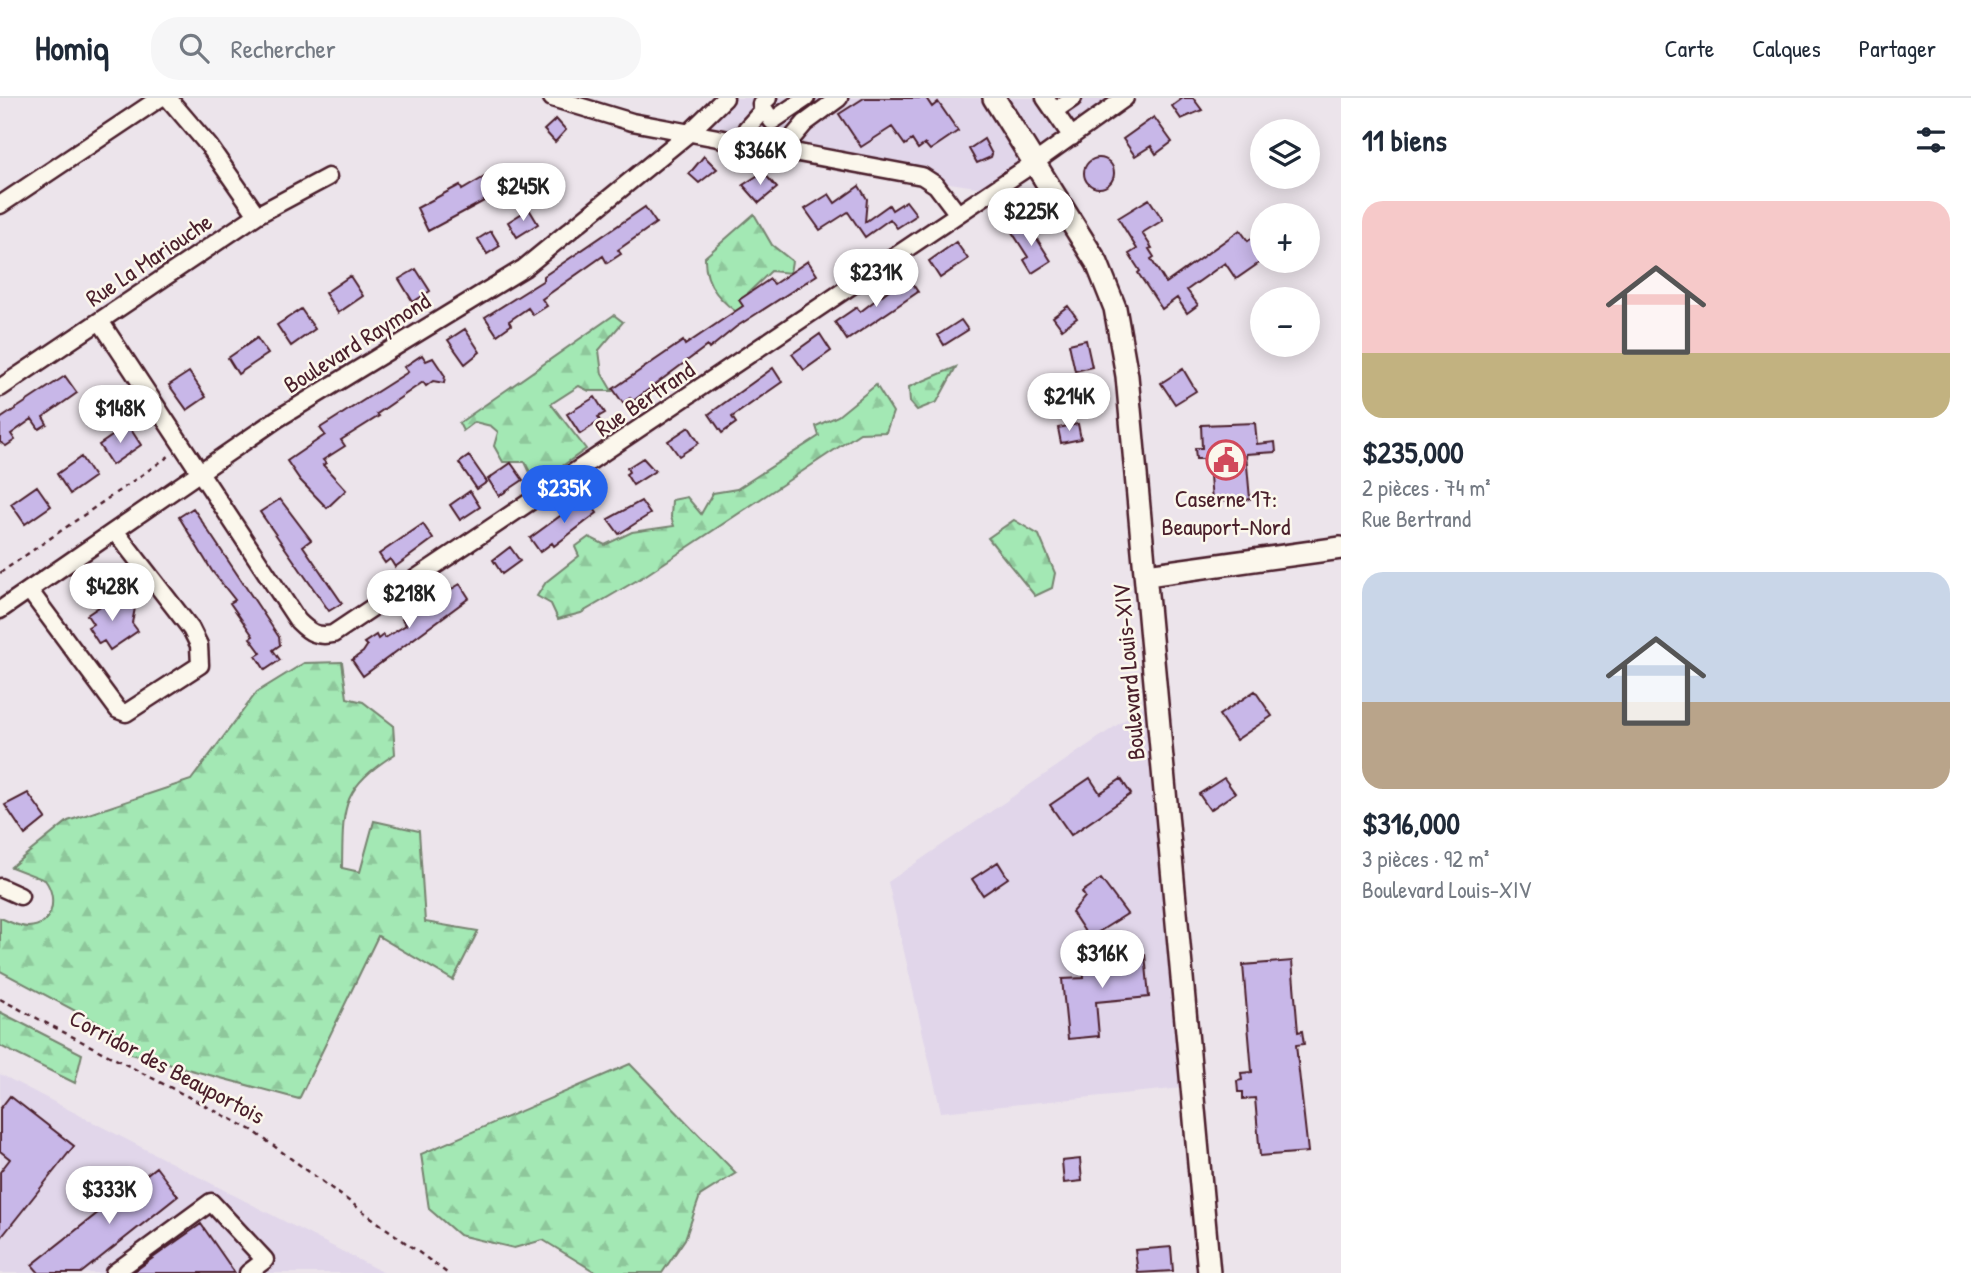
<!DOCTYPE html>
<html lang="fr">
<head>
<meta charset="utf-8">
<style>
	:root { --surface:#fff; --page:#f6f6f7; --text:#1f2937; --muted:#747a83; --line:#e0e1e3; --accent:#2563eb }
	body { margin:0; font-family:"Patrick Hand",sans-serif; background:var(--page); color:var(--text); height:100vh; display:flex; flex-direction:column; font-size:26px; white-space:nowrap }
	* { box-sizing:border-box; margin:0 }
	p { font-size:23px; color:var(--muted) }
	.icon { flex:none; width:38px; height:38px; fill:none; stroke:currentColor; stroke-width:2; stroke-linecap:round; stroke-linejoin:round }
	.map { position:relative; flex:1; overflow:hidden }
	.side { display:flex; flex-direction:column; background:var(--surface); width:630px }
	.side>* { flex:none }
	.fabs { position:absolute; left:1250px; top:21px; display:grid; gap:14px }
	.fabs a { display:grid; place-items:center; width:70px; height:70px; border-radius:50%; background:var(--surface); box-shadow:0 4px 18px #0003; font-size:35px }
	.price { position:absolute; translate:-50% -60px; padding:0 16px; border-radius:24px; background:#fff; color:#222; font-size:23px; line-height:46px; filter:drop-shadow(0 2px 4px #0008) }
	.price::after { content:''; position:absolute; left:50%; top:42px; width:21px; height:16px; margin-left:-10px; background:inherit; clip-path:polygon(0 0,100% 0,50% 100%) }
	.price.current { background:var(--accent); color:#fff }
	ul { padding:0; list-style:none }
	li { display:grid; align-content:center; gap:14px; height:371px; padding:0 21px }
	li span { display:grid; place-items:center; height:217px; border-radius:21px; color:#555 }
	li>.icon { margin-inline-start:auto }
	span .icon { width:126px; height:126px; fill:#fffc; stroke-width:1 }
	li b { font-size:30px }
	h2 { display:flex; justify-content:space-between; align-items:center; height:84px; padding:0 21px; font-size:30px }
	header { display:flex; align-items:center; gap:42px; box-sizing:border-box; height:98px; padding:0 35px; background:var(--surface); border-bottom:2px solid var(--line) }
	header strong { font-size:33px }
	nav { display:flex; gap:38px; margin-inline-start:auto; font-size:24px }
	.search { width:490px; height:63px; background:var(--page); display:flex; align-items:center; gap:18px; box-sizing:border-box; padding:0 24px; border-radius:28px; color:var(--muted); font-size:26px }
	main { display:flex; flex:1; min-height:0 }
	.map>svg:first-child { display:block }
</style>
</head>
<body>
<header>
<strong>Homiq</strong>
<div class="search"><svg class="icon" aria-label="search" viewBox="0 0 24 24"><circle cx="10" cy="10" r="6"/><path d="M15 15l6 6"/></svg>Rechercher</div>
<nav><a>Carte</a><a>Calques</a><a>Partager</a></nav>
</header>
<main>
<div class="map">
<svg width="1341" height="1175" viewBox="0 0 1341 1175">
	<defs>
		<pattern id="forest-firs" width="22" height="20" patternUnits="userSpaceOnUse" patternTransform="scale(1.75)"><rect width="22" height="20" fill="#a3e8b4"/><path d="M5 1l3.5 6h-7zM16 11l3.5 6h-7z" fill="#8ec79b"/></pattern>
	</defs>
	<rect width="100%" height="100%" fill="#ece4eb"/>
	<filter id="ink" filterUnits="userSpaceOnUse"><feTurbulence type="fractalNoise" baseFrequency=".0143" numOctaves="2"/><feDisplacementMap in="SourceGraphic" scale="14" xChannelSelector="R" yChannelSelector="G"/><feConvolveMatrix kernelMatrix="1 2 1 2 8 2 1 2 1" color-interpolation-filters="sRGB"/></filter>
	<g filter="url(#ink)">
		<!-- built -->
		<path fill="#e1d6ea" d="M 725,0 L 1125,0 L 995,92 L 853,70 L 689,35 Z
			M 1158,599 L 1193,989 L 941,1014 L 888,784 Z
			M 0,976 L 384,1175 L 0,1175 Z"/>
		<!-- forest -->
		<path fill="url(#forest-firs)" stroke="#768470" stroke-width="2" d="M 754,116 L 772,147 L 792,163 L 790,175 L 771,173 L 748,195 L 745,220 C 722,205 704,188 705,159 Z
			M 614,217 L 623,224 L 599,252 L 602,276 L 612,293 L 589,293 L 579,288 L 551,306 L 586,351 L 536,387 L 525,364 L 503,364 L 494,348 L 498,334 L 491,328 L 475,324 L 463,333 L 459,325 Z
			M 956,269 L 937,304 L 917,312 L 910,304 L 909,289 Z
			M 876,287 L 893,314 L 886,334 L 860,335 L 646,477 L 581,515 L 558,521 L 551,506 L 537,498 L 546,484 L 579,458 L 575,449 L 589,439 L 605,447 L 632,434 L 674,428 L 671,419 L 672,402 L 687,399 L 701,416 L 713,395 L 737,391 L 819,338 L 816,328 L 838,318 Z
			M 1014,422 L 1039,437 L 1055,475 L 1052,490 L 1035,498 L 988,440 Z
			M 342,564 L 347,600 L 363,604 L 393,627 L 395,656 C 340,691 343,709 342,770 L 360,774 L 374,723 L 419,733 L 425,824 L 478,833 L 453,882 L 378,838 L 299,1001 L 127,955 L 115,934 L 0,873 L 0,820 C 9,823 18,829 28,829 C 54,828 58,799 45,782 L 11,769 L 68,723 L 191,682 L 257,594 L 304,565 Z
			M 0,914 L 82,956 L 75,985 L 0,948 Z
			M 630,966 L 736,1075 L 700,1098 L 685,1141 L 662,1175 L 597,1175 L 543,1142 L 514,1150 L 459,1137 L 429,1111 L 421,1056 Z"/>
		<!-- building -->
		<path fill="#c8b7e8" stroke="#4a1f2b" stroke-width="2" d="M 864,0 L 926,0 L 932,9 L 938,4 L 958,33 L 930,52 L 925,46 L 918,51 L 912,42 L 905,47 L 892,29 L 861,49 L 839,16 Z
			M 1183,0 L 1193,0 L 1202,12 L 1181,21 L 1172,8 Z
			M 1154,19 L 1172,44 L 1156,56 L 1151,48 L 1135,58 L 1123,41 Z
			M 556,21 L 566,32 L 555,44 L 544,32 Z
			M 984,41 L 992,56 L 991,59 L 977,65 L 969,51 Z
			M 704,58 L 717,71 L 699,85 L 689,76 Z
			M1084 75a15 15 0 1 1 30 0a15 15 0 1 1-30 0Z
			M 763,74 L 777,90 L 759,105 L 743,87 Z
			M 486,78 L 497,96 L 428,133 L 417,110 L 460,87 L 462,92 Z
			M 859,88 L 867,101 L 865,124 L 889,107 L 892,112 L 906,103 L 916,116 L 914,119 L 897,130 L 890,121 L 865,139 L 848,114 L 820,132 L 805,111 L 829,96 L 835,105 Z
			M 1149,101 L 1163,122 L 1142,135 L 1152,150 L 1149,151 L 1154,159 L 1151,161 L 1166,185 L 1240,132 L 1248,143 L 1257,136 L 1262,143 L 1262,163 L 1236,181 L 1225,165 L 1187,192 L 1198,207 L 1187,215 L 1177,200 L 1162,211 L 1138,175 L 1140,173 L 1129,156 L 1137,151 L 1118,120 Z
			M 645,109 L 656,125 L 618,152 L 621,156 L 607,165 L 603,158 L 542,201 L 547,208 L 533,217 L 528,210 L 509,223 L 511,227 L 497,237 L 485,219 L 544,182 L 544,178 Z
			M 529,111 L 538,126 L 517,139 L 508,124 Z
			M 1027,125 L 1051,163 L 1032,175 L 1024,162 L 1028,159 L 1012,134 Z
			M 491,133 L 500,148 L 487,156 L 478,141 Z
			M 956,144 L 968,161 L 940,180 L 929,163 Z
			M 808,163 L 817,177 L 736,229 L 709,251 L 707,248 L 633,303 L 630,300 L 623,305 L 613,291 L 683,243 L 685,247 L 743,208 L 739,202 L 770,181 L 774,186 Z
			M 416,171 L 430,193 L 413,204 L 399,181 Z
			M 350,178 L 363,198 L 338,215 L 325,195 Z
			M 907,178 L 918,194 L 847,242 L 835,224 L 857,209 L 860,214 Z
			M 1068,208 L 1077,220 L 1062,231 L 1053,219 Z
			M 301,211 L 315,231 L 291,248 L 277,227 Z
			M 961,222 L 968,232 L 944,247 L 938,237 Z
			M 465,231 L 480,254 L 465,266 L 448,242 Z
			M 820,236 L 831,253 L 804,272 L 792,256 Z
			M 257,240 L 268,256 L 238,276 L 228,260 Z
			M 1086,242 L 1092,269 L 1075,273 L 1069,246 Z
			M 422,257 L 426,263 L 433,260 L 445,278 L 444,285 L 433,283 L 426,288 L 423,284 L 377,316 L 379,318 L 341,342 L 345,348 L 323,362 L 326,365 L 323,367 L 346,392 L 327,410 L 300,382 L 287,363 L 325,337 L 320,330 L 408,274 L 404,269 Z
			M 773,270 L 782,284 L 732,319 L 736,325 L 722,335 L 709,316 Z
			M 1183,271 L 1196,293 L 1175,306 L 1161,285 Z
			M 189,274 L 206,299 L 187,312 L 169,287 Z
			M 65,278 L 77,295 L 43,319 L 47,326 L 39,331 L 32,321 L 11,336 L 15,342 L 6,348 L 0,344 L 0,321 Z
			M 1099,297 L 1102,315 L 1081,319 L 1077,302 Z
			M 595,299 L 605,315 L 598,319 L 600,323 L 580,336 L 567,316 Z
			M 1255,325 L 1257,346 L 1275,344 L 1276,354 L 1246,356 L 1250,401 L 1212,404 L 1209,364 L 1206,361 L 1196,361 L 1195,350 L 1202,350 L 1201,327 Z
			M 1078,326 L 1081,341 L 1061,345 L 1058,330 Z
			M 128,327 L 141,347 L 112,367 L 99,347 Z
			M 689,329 L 699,345 L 679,358 L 668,343 Z
			M 469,358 L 487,384 L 477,391 L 459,365 Z
			M 81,359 L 94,379 L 70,396 L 57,376 Z
			M 643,360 L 655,373 L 633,387 L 626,376 L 629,374 L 627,370 Z
			M 511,365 L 523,382 L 499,398 L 488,381 Z
			M 37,388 L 51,408 L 25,426 L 11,406 Z
			M 470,393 L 480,409 L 460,422 L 450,407 Z
			M 586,399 L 597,415 L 554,448 L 552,445 L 540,454 L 530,440 Z
			M 280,401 L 311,442 L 303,448 L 342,505 L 329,513 L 260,414 Z
			M 641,403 L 650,416 L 619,436 L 608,421 Z
			M 193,410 L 279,539 L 280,547 L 273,552 L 280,562 L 265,572 L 256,558 L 261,555 L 250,540 L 253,538 L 230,505 L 235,502 L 212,473 L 179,419 Z
			M 423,426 L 433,441 L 395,469 L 390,461 L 385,465 L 379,456 Z
			M 510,449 L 520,463 L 502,476 L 493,462 Z
			M 460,486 L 469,500 L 363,578 L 352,562 L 363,554 L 367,548 L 364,545 L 376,537 L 378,541 L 383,537 L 385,540 L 406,527 L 402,521 Z
			M 114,499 L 119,507 L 135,510 L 132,525 L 138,533 L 110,552 L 104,543 L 99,546 L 88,529 L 93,526 L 87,517 Z
			M 1255,593 L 1272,618 L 1236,642 L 1219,617 Z
			M 1090,680 L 1100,695 L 1121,681 L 1131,696 L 1071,737 L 1050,707 Z
			M 1224,680 L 1235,695 L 1210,712 L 1199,696 Z
			M 28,695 L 46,720 L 25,737 L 5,707 Z
			M 998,764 L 1008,780 L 983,797 L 972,781 Z
			M 1101,781 L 1127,816 L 1089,840 L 1072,814 L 1085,799 L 1082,794 Z
			M 1145,856 L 1149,899 L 1096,904 L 1099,938 L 1068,941 L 1062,881 L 1084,880 L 1082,861 Z
			M 1292,863 L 1298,934 L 1302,933 L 1304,946 L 1296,947 L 1308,1054 L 1260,1058 L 1255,1000 L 1243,1001 L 1243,994 L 1238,994 L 1237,983 L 1242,982 L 1241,975 L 1252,974 L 1243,867 Z
			M 10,998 L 74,1048 L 0,1141 L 0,1074 L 10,1061 L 0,1053 L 0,1011 Z
			M 1080,1061 L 1082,1083 L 1064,1085 L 1062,1063 Z
			M 156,1069 L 178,1098 L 81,1175 L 39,1175 L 32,1167 Z
			M 201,1126 L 235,1175 L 132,1175 L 164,1152 Z
			M 1171,1149 L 1173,1173 L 1138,1175 L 1135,1152 Z"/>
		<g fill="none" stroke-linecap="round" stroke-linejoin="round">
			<!-- minor casing -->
			<g stroke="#4a1f2b" stroke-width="21">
				<path id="minor" d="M 168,0 L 209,48 L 257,117
					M 552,0 L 632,24 L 922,78 L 936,87 L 958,116
					M 768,0 L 761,6 L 772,23 L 806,0
					M 1045,0 L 1072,39
					M 1054,13 L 1073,0
					M 741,44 L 747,30 L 764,11
					M 782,52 L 805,25 L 839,0
					M 0,107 L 160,0
					M 100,223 L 298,523 C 310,535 317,539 333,536 L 1034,65 L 1125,0
					M 0,290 L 257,117 L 328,79
					M 29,492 L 118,612 L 126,615 L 200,567 L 199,547 L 191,531 L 115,433
					M 0,512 L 277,321 L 524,170 L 689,35 L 725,0
					M 0,789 L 20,798
					M 114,1175 L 211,1104 L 265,1162 L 248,1175"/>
			</g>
			<!-- major casing -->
			<g stroke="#4a1f2b" stroke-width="26">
				<path id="major" d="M 994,0 L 1097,165 L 1115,210 L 1127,278 L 1209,1175
					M 1147,477 L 1341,450"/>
			</g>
			<!-- path -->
			<path stroke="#4a1f2b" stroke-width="2.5" stroke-dasharray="5 5" stroke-linecap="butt" d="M 0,475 L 172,356
				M 0,901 L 252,1032 L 447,1175"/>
			<!-- minor -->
			<use href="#minor" stroke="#fbf7ec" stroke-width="16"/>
			<!-- major -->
			<use href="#major" stroke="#fbf7ec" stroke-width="21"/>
		</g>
	</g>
	<!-- icons -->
	<defs>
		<g id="civic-ring" transform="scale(2.0125)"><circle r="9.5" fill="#fbf7ec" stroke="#d1495b" stroke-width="1.5"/><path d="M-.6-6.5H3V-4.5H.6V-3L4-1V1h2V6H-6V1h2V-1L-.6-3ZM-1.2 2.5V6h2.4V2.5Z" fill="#d1495b"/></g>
	</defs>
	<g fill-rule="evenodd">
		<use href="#civic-ring" x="1226" y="362"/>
	</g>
	<g text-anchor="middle" stroke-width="5" stroke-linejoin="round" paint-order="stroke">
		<!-- street labels -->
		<g font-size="24" fill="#4a1f2b" stroke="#fbf7ec">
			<text transform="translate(149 162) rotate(-34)" y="8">Rue La Mariouche</text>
			<text transform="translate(357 245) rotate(-32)" y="8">Boulevard Raymond</text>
			<text transform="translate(645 301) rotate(-34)" y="8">Rue Bertrand</text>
			<text transform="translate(1129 574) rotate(-95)" y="8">Boulevard Louis-XIV</text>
			<text transform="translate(167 969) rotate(28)" y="8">Corridor des Beauportois</text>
		</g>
		<!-- poi labels -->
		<g font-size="24" fill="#4a1f2b" stroke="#fbf7ec">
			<text x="1226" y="409">Caserne 17:<tspan x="1226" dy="28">Beauport-Nord</tspan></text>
		</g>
	</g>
</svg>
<div class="fabs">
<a><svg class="icon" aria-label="layers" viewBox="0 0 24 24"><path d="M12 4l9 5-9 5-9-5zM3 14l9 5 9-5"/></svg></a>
<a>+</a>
<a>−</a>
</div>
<b class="price" style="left:760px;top:89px">$366K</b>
<b class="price" style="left:523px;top:125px">$245K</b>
<b class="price" style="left:1031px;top:150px">$225K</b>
<b class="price" style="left:876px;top:211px">$231K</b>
<b class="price" style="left:1069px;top:335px">$214K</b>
<b class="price" style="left:120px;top:347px">$148K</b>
<b class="price current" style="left:564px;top:427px">$235K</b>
<b class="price" style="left:112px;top:525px">$428K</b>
<b class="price" style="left:409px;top:532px">$218K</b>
<b class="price" style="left:1102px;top:892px">$316K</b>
<b class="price" style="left:109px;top:1128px">$333K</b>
</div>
<section class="side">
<h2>11 biens<svg class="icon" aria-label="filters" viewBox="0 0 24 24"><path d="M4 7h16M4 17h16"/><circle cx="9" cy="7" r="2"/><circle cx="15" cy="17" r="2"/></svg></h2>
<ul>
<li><span style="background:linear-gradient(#f6c9c9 70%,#c2b280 0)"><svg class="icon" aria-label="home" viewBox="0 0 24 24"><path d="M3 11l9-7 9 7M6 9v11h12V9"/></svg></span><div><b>$235,000</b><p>2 pièces · 74 m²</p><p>Rue Bertrand</p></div></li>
<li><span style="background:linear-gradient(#c9d6e8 60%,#b9a48a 0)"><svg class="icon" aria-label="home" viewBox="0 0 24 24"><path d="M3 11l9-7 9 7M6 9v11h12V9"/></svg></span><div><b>$316,000</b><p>3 pièces · 92 m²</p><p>Boulevard Louis-XIV</p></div></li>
</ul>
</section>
</main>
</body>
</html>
